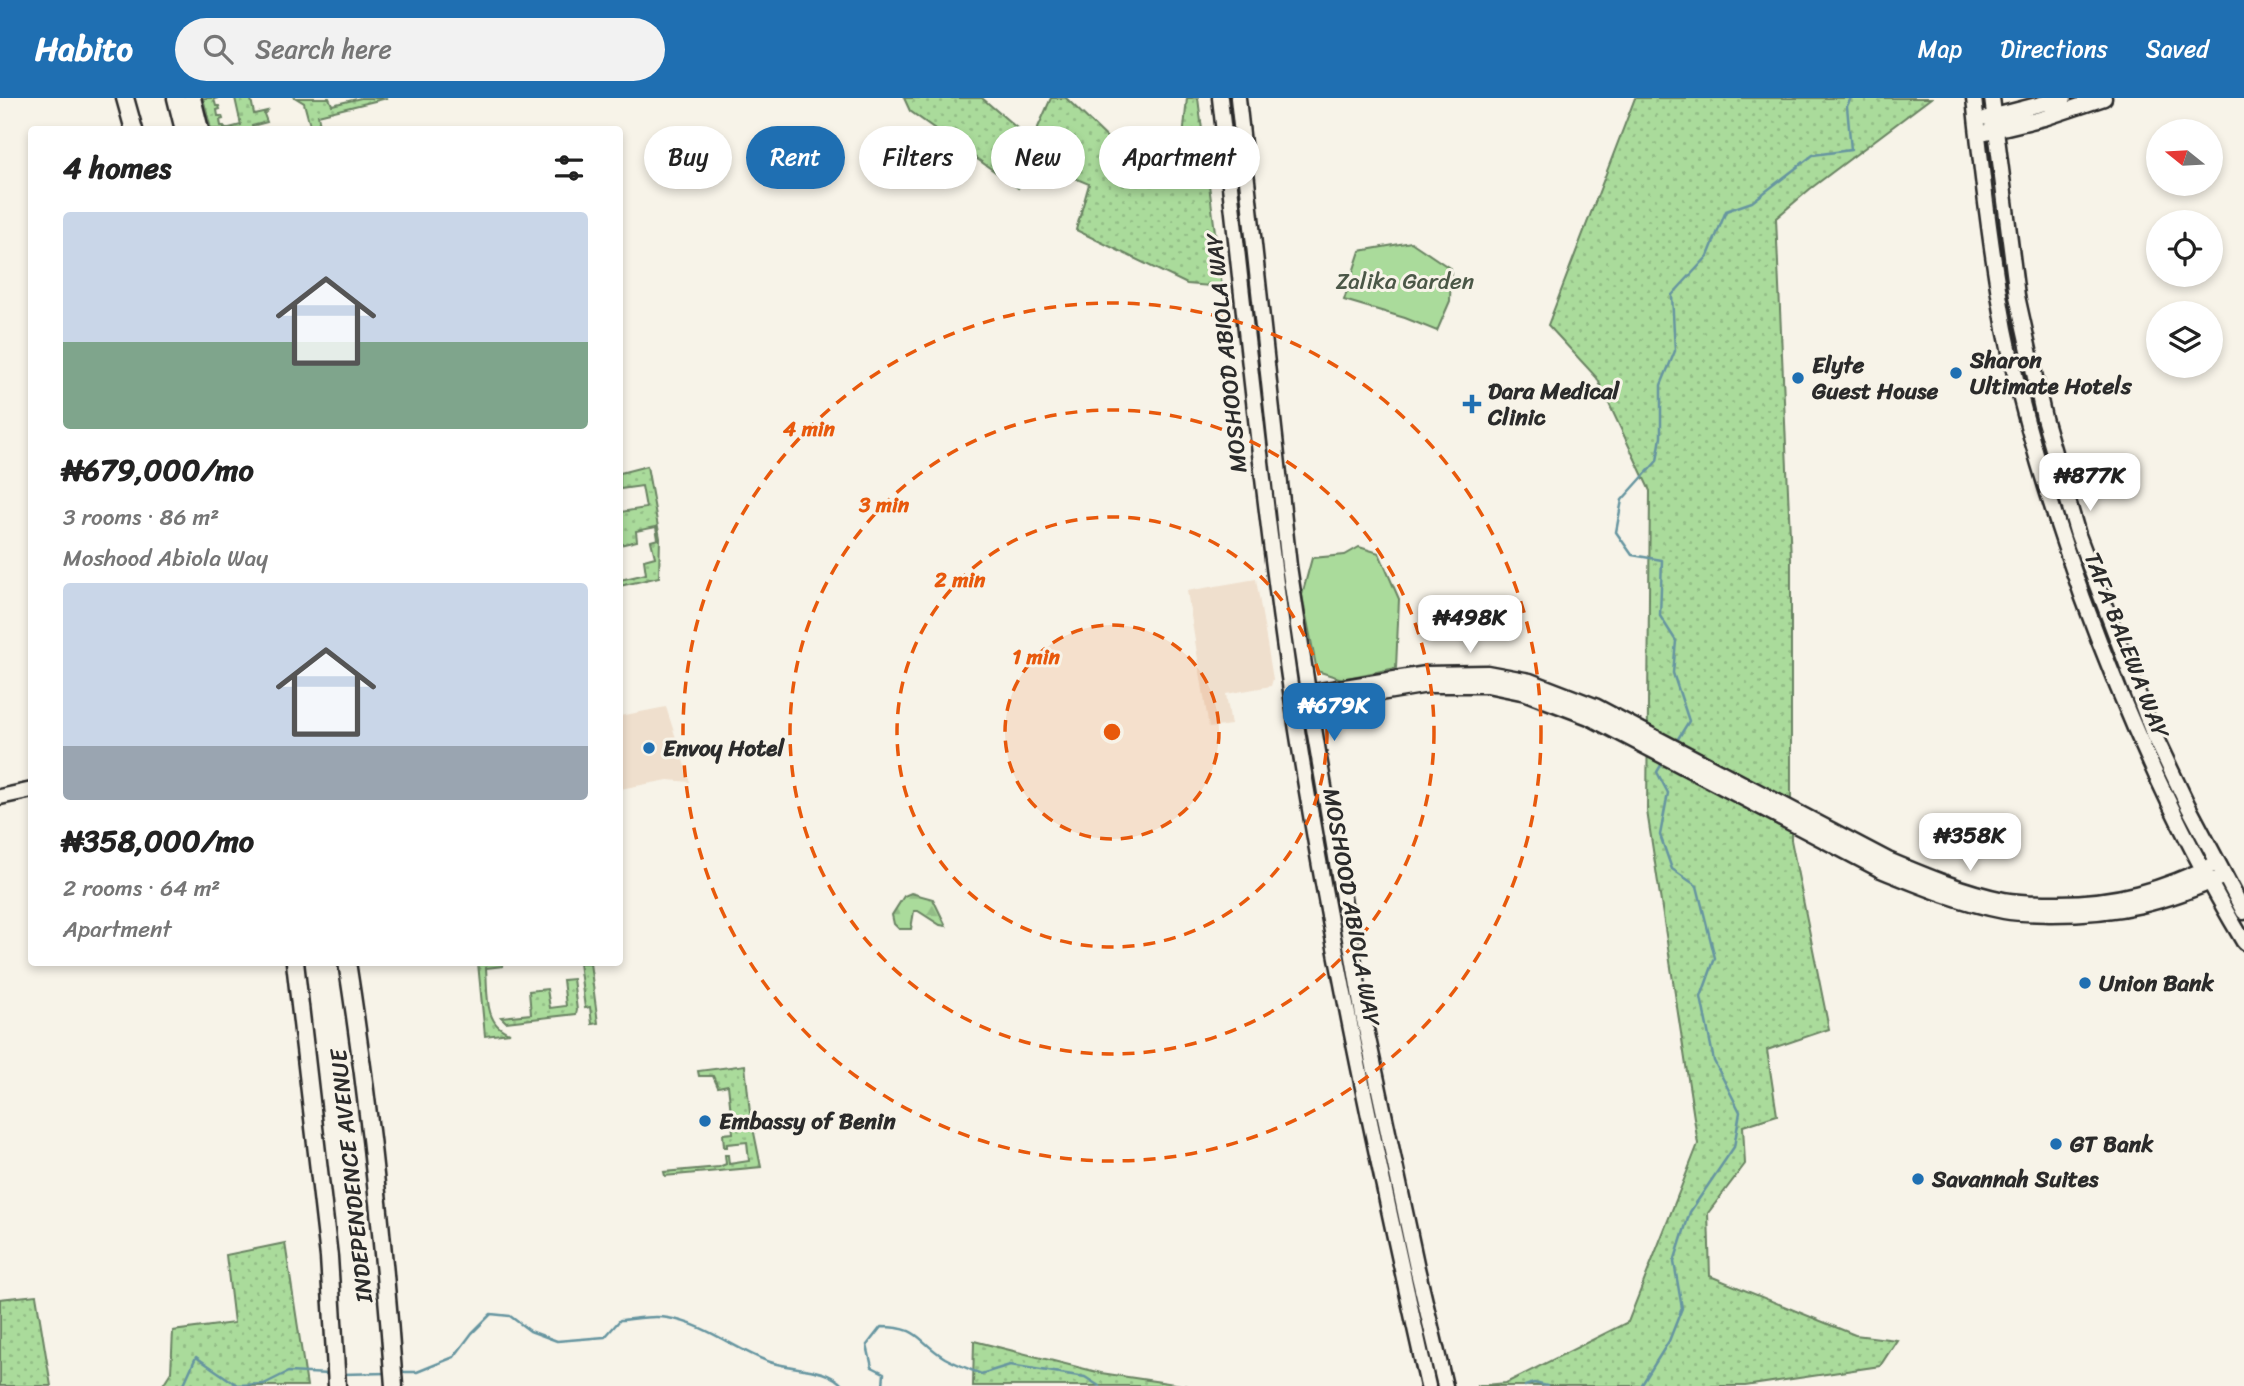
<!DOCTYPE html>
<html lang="en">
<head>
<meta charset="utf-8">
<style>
	:root { --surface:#fff; --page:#f2f2f2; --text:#222; --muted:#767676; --accent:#1f6fb2 }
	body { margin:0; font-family:Sriracha,sans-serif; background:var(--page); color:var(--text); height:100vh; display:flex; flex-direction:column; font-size:26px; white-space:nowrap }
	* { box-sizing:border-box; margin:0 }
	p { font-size:23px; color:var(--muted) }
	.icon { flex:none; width:38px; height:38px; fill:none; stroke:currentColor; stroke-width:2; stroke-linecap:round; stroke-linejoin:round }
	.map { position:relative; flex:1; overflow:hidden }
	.drawer { position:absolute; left:28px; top:28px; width:595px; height:840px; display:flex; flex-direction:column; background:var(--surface); border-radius:7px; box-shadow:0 4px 10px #0003 }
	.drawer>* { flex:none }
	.top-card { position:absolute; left:644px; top:28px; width:665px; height:63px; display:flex; gap:14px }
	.needle { width:46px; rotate:288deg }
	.tools { position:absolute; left:2146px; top:21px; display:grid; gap:14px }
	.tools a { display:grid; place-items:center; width:77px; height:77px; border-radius:50%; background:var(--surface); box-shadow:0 4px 10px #0003; font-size:35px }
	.price { position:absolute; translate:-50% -60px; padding:0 16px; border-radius:14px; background:#fff; color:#222; font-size:23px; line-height:46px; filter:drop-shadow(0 2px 4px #0008) }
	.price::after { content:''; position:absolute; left:50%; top:42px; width:21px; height:16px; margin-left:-10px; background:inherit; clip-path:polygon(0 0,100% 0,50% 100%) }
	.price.active { background:var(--accent); color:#fff }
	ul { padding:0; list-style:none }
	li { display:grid; align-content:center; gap:14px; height:371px; padding:0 35px }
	li span { display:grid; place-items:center; height:217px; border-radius:7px; color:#555 }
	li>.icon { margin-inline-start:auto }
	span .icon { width:126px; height:126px; fill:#fffc; stroke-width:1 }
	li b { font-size:30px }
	h2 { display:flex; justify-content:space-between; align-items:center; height:84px; padding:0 35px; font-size:30px }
	.tag { padding:0 24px; border-radius:32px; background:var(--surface); box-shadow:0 4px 10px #0003; font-size:24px; line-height:63px }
	.tag.active { background:var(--accent); color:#fff }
	header { display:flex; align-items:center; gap:42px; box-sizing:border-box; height:98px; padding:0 35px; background:var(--accent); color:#fff }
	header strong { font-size:33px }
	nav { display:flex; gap:38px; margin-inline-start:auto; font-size:24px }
	.search { width:490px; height:63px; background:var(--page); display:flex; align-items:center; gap:18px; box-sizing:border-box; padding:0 24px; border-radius:38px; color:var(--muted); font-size:26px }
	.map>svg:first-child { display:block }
</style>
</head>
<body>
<header>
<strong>Habito</strong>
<div class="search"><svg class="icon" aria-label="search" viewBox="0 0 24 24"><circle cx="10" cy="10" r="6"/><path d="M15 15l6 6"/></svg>Search here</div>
<nav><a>Map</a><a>Directions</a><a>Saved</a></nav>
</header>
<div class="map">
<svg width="2244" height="1288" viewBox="0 0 2244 1288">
	<defs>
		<pattern id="grass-dots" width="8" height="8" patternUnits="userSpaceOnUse" patternTransform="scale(1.75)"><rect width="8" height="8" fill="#aadb9b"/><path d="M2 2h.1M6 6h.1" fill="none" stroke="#92bc86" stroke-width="1.8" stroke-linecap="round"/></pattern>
		<pattern id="forest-firs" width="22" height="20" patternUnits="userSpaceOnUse" patternTransform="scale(1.75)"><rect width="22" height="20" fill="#aadb9b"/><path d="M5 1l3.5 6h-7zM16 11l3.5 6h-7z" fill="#92bc86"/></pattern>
	</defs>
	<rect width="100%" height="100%" fill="#f7f3e8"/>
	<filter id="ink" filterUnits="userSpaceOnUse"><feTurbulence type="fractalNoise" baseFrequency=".0143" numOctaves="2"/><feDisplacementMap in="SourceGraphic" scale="14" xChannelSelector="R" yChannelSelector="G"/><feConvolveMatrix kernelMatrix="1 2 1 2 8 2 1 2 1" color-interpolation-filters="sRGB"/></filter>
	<g filter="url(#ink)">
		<!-- built -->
		<path fill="#efdfcd" d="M 1256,481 L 1273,581 L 1271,588 L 1226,596 L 1231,627 L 1209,630 L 1187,493 Z
			M 666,609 L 690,684 L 668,682 L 620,691 L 620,618 Z"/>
		<!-- grass -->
		<path fill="url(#grass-dots)" stroke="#6a8363" stroke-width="2" d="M 203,0 L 218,0 L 214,1 L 216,8 L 219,8 L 220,11 L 217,12 L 218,18 L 222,18 L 223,21 L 220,22 L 221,28 L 224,28 L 225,31 L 241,27 L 235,0 L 253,0 L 251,1 L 254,16 L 267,13 L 264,16 L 267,24 L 252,28 L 253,31 L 211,31 Z
			M 296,0 L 329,0 L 332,7 L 361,0 L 387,0 L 318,17 L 321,32 L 311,31 L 304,5 Z
			M 904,0 L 982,0 L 1032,43 L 1051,0 L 1066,0 L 1119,51 L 1180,71 L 1187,0 L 1198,0 L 1222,189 L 1187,186 L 1076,132 L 1089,86 L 1034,63 L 1018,90 L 910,13 Z
			M 1635,0 L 1931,0 L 1810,91 L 1776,120 L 1791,461 L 1791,742 L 1829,931 L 1767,952 L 1777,1017 L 1743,1028 L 1745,1066 L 1708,1115 L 1710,1178 L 1855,1237 L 1897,1242 L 1880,1268 L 1745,1288 L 1476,1288 L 1506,1285 L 1628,1224 L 1698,1046 L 1647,713 L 1650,393 L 1597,280 L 1548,227 Z
			M 647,368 L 660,440 L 659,479 L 620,488 L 620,482 L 646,476 L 644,462 L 655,459 L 651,443 L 658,441 L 656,429 L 636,433 L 637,443 L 620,447 L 620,411 L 621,414 L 646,410 L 642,388 L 620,391 L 620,375 Z
			M 478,865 L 503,865 L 503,868 L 486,870 C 488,893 483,927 510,935 L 485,938 Z
			M 579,865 L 590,865 L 598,925 L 592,926 L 590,909 L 585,910 Z
			M 573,881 L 577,912 L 576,916 L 506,924 L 501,919 L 531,916 L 529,893 L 547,891 L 550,910 L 566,908 L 563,882 Z
			M 745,967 L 750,1015 L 761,1069 L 665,1078 L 664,1074 L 719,1069 L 726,1066 L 725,1057 L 728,1057 L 729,1066 L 749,1063 L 747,1044 L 727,1046 L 727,1049 L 724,1049 L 723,1036 L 733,1035 L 728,987 L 718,989 L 713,978 L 699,978 L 698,973 Z
			M 285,1145 L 307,1288 L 162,1288 L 171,1274 L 173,1233 L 234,1225 L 226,1157 Z
			M 36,1197 L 51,1288 L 0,1288 L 0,1201 Z
			M 974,1243 L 1101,1275 L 1188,1288 L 973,1288 Z"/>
		<!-- forest -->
		<path fill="url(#forest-firs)" stroke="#6a8363" stroke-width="2" d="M 911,795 L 933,801 L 946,828 L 940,827 L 918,813 L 914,813 L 911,831 L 899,831 L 894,826 L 892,817 L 904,798 Z"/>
		<!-- park -->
		<path fill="#aadb9b" stroke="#6a8363" stroke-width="2" d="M 1411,144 L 1451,171 L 1450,203 L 1437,233 L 1405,220 L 1344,202 L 1360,153 Z
			M 1359,449 L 1379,455 L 1399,501 L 1396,570 L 1342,581 L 1317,573 L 1302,497 L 1312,460 L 1345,457 Z"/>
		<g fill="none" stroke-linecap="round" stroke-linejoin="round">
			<!-- stream -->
			<path stroke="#6695a0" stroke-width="2.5" d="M 1676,644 L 1689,623 L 1673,575 L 1676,543 L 1660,518 L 1662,462 L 1632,457 L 1616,434 L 1622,402 L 1657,363 L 1661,339 L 1661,287 L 1675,253 L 1672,197 L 1708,158 L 1726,113 L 1752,104 L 1813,57 L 1851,52 L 1847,8 L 1851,0
				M 398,1274 L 417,1274 L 454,1259 L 472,1235 L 491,1216 L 510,1218 L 530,1233 L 557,1243 L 605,1239 L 620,1222 C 635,1221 653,1217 668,1220 C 705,1226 733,1250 767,1263 C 789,1272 827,1268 843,1288
				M 342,1276 L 388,1275
				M 183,1288 L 196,1259 L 237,1287 L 264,1286 L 288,1274 L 329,1276
				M 883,1288 L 884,1275 L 872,1269 L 867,1247 L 881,1229 C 921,1229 916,1242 945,1260 C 956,1266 969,1271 981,1276 L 1010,1267 L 1085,1279 L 1099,1288
				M 1525,1288 L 1534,1285 L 1547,1288
				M 1641,1288 L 1669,1243 L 1682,1210 L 1674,1164 L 1690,1114 L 1734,1049 L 1740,1014 L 1714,963 L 1701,899 L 1715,860 L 1697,788 L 1672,771 L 1660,737 L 1668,695 L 1657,674 L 1663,664"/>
			<!-- secondary casing -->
			<g stroke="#2b2b2b" stroke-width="19">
				<path id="secondary" d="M 1220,0 C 1243,198 1262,396 1291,593 C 1326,827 1376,1057 1428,1288
					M 1238,0 L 1289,468 L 1310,607 L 1363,917 L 1417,1170 L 1445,1288
					M 1974,0 C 1982,77 1991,155 2005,231 C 2023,322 2052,412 2083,500 C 2127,620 2178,734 2244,844
					M 1992,0 L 2017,198 L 2044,320 L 2078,437 L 2151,630 L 2188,708 L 2244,814
					M 1987,20 L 2064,0
					M 1986,34 L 2044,20 L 2104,0
					M 1301,596 L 1426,576 L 1487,575 L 1530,583 L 1595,608 L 1888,762 C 1926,778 1964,794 2004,802 C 2020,805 2036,805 2053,805 C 2115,806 2162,792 2217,765
					M 1302,608 L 1428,587 L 1487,587 L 1526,595 L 1589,619 L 1881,772 C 1921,788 1962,805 2004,813 C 2020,816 2036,815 2052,816 C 2119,816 2164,805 2224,778
					M 0,699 L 32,692"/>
			</g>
			<!-- primary casing -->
			<g stroke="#2b2b2b" stroke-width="21">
				<path id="primary" d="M 125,0 L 134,32
					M 176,0 L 184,32
					M 192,0 L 200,32
					M 295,864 L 329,1159 L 337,1288
					M 347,864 C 369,1005 384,1146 394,1288"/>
			</g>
			<!-- secondary -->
			<use href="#secondary" stroke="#f7f3e8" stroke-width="14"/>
			<!-- primary -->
			<use href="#primary" stroke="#f7f3e8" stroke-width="16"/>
		</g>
	</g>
	<!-- distance rings -->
	<circle cx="1112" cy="634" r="107" fill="#e8590c" fill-opacity=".12"/>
	<g fill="none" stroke="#e8590c" stroke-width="3.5" stroke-dasharray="12 9">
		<circle cx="1112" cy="634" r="107"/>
		<circle cx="1112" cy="634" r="215"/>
		<circle cx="1112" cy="634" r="322"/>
		<circle cx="1112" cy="634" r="429"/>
	</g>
	<!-- markers -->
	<g fill="#1f6fb2" stroke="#f7f3e8" stroke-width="2.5">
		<circle cx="1956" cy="275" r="7"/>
		<circle cx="1798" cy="280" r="7"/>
		<path d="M1468.5 295.5h7v7h7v7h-7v7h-7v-7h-7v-7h7z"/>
		<circle cx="649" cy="650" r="7"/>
		<circle cx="2085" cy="885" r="7"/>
		<circle cx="705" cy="1023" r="7"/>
		<circle cx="2056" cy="1046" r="7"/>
		<circle cx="1918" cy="1081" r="7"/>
	</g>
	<g text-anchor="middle" stroke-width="6" stroke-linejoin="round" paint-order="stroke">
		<!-- park labels -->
		<g font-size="23" fill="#4b5747" stroke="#f7f3e8">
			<text x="1405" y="191">Zalika Garden</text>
		</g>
		<!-- street labels -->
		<g font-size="23" fill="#2b2b2b" stroke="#f7f3e8">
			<text transform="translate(1226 255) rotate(-96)" y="8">MOSHOOD ABIOLA WAY</text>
			<text transform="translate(2127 547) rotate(69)" y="8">TAFA BALEWA WAY</text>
			<text transform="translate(1352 809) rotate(80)" y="8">MOSHOOD ABIOLA WAY</text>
			<text transform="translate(351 1078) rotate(-96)" y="8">INDEPENDENCE AVENUE</text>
		</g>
		<!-- poi labels -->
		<g font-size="23" font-weight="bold" fill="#2b2b2b" stroke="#f7f3e8" text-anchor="start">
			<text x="1970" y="270">Sharon<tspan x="1970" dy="26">Ultimate Hotels</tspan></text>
			<text x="1812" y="275">Elyte<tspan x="1812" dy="26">Guest House</tspan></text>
			<text x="1488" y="301">Dara Medical<tspan x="1488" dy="26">Clinic</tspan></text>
			<text x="663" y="658">Envoy Hotel</text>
			<text x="2099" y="893">Union Bank</text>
			<text x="719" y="1031">Embassy of Benin</text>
			<text x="2070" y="1054">GT Bank</text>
			<text x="1932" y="1089">Savannah Suites</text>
		</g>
	</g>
	<circle cx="1112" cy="634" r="10" fill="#e8590c" stroke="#f7f3e8" stroke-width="3.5"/>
	<g font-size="21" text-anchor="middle" font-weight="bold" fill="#e8590c" stroke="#f7f3e8" stroke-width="6" stroke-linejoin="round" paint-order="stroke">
		<text x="809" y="338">4 min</text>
		<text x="884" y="414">3 min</text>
		<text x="960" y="489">2 min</text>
		<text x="1036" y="566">1 min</text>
	</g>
</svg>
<div class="tools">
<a><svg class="needle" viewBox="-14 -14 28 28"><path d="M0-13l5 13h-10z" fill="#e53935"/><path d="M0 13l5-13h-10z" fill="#767676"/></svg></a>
<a><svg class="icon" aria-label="locate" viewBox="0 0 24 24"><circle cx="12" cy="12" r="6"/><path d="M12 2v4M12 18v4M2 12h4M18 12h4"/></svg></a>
<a><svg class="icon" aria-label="layers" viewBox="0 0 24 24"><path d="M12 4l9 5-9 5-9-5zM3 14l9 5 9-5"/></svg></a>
</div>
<b class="price" style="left:2090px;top:415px">₦877K</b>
<b class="price" style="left:1470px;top:557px">₦498K</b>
<b class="price active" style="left:1334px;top:645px">₦679K</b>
<b class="price" style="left:1970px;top:775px">₦358K</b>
<div class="top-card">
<a class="tag">Buy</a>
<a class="tag active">Rent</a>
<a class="tag">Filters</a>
<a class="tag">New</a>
<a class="tag">Apartment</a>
</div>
<section class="drawer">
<h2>4 homes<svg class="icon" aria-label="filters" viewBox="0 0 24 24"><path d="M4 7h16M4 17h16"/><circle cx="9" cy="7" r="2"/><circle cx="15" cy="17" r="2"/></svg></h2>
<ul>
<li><span style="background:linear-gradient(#c9d6e8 60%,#7fa58c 0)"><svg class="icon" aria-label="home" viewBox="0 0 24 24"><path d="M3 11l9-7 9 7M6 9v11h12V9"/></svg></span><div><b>₦679,000/mo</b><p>3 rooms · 86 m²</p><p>Moshood Abiola Way</p></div></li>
<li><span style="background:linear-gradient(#c9d6e8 75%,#9aa5b1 0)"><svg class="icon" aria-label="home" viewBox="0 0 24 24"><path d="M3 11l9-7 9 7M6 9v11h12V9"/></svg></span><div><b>₦358,000/mo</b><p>2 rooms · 64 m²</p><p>Apartment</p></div></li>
</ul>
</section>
</div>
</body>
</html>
